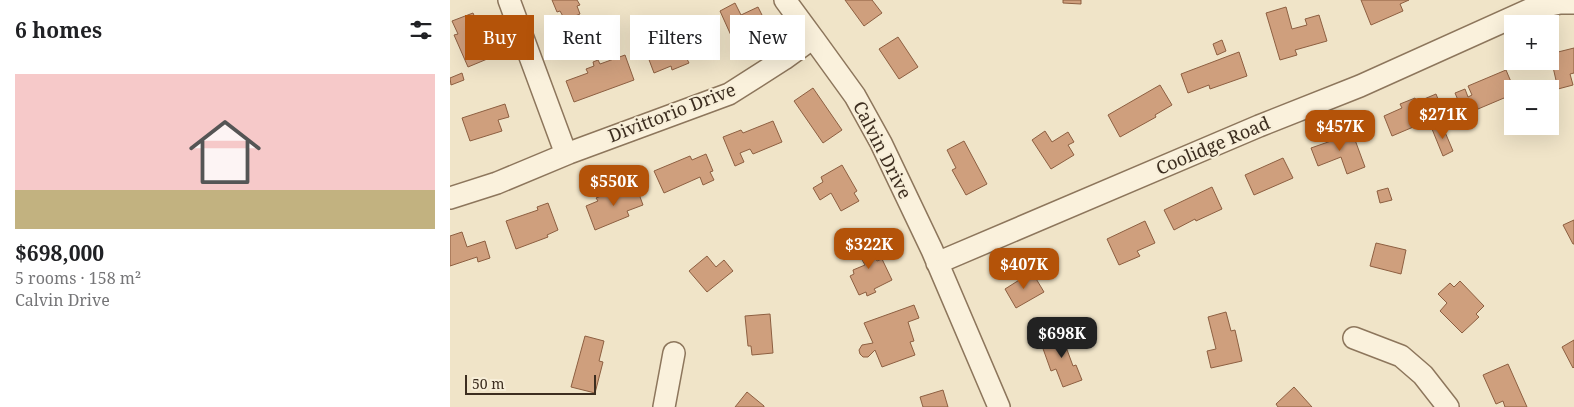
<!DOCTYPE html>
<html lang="en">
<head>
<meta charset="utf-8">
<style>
	:root { --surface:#fff; --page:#f2f2f2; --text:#202124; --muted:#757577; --accent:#b45309 }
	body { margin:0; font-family:"Noto Serif",serif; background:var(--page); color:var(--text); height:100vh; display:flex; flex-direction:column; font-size:19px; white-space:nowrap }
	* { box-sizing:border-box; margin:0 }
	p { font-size:16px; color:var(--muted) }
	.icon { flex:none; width:28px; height:28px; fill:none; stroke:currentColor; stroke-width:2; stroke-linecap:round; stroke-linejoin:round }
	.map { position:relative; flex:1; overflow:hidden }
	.details { display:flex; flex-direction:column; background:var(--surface); width:450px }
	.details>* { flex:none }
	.top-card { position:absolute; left:15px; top:15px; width:475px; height:45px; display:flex; gap:10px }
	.controls { position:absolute; left:1054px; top:15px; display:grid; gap:10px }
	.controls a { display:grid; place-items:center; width:55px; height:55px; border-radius:0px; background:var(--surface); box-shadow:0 5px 20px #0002; font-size:25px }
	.scale { position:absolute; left:15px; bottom:12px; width:131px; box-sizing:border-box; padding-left:5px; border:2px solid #3d2e20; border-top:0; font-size:14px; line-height:18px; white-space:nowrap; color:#3d2e20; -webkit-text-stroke:4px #f7eed8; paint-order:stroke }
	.price { position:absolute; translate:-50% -42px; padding:0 11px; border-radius:10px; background:var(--accent); color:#fff; font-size:16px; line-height:32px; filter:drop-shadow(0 1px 2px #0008) }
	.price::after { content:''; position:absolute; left:50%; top:30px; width:15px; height:11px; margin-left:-8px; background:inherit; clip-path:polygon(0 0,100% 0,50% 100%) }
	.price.current { background:#222; color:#fff }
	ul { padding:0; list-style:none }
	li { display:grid; align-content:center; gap:10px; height:265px; padding:0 15px }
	li span { display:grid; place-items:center; height:155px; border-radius:0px; color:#555 }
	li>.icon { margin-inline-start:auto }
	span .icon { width:90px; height:90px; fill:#fffc; stroke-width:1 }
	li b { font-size:21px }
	h2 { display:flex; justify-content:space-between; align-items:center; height:60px; padding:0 15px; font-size:21px }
	.pill { padding:0 18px; border-radius:0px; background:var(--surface); box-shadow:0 5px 20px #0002; font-size:18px; line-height:45px }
	.pill.current { background:var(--accent); color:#fff }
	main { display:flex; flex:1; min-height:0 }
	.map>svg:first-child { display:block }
</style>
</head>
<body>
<main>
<section class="details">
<h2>6 homes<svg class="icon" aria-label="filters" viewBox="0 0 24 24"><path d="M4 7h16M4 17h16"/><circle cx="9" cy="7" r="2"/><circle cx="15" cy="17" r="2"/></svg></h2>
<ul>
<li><span style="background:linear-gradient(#f6c9c9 75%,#c2b280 0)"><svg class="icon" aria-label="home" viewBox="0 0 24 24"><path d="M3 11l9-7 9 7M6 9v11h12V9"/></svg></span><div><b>$698,000</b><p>5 rooms · 158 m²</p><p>Calvin Drive</p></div></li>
</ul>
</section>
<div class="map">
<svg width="1124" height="407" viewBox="0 0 1124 407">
	<rect width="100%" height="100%" fill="#f0e4c8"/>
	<!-- building -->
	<path fill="#cf9f7d" stroke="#8d5f41" d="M 102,0 L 127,0 L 130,5 L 127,6 L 130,14 L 115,20 L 110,11 L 107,12 Z
		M 395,0 L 422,0 L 432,13 L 414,26 Z
		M 613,0 L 631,0 L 631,4 L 613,3 Z
		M 911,0 L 959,0 L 950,4 L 953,11 L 921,25 Z
		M 285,3 L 291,15 L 308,7 L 319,29 L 299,39 L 297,36 L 284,42 L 270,11 Z
		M 836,7 L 842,29 L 857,25 L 855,19 L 869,15 L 877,41 L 845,50 L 847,55 L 830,60 L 816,13 Z
		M 23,13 L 42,57 L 18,67 L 4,35 L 8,34 L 2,21 Z
		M 246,32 L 253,50 L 236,57 L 239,63 L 222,70 L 221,66 L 204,73 L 195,49 L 228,36 L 229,38 Z
		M 448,37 L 468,67 L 449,79 L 429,49 Z
		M 772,40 L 776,51 L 767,55 L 763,44 Z
		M 1124,48 L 1124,73 L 1120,74 L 1123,85 L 1108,89 L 1100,54 Z
		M 789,52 L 797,76 L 760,89 L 759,85 L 738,93 L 731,74 Z
		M 175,55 L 184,80 L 124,102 L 116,81 L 138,73 L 136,69 L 144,66 L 143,62 L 148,60 L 150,64 Z
		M 1056,70 L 1064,89 L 1062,102 L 1057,105 L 1054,98 L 1028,109 L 1027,107 L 1013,112 L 1005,93 L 1015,89 L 1018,97 L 1022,95 L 1018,86 Z
		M 12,73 L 14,80 L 1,85 L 0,78 Z
		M 710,85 L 722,105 L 705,115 L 706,117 L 670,137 L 658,115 Z
		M 363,88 L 392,130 L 373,143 L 344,101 Z
		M 986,94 L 994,114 L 942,136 L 934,116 L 952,108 L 950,104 L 965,98 L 967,102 Z
		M 55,104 L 59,117 L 48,120 L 52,131 L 20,141 L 12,118 Z
		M 323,121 L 332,142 L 303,154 L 300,149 L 290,153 L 294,162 L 285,166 L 273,137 L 291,130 L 293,133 Z
		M 992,125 L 1003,151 L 993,156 L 982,129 Z
		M 901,129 L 915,167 L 897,174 L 891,157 L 868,166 L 861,148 L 881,141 L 879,138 Z
		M 595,131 L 602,142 L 618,132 L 624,142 L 618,145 L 624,155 L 601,169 L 582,140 Z
		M 514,141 L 537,184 L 516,195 L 502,170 L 506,168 L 497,150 Z
		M 256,154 L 263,171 L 260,172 L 264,180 L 253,185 L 250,177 L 214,193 L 204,171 L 240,156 L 242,160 Z
		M 833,158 L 843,178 L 804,195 L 795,175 Z
		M 392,165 L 407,191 L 404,193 L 409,201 L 391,211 L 381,193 L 370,200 L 363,188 L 373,182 L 371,177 Z
		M 186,186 L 193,205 L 177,211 L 179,216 L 145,230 L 136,206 L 148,201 L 146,198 L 168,189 L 169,192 Z
		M 762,187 L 772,209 L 746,221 L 745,219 L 724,230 L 714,210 Z
		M 938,188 L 942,200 L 930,203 L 927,191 Z
		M 98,203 L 108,230 L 97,235 L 98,237 L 66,249 L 56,221 L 88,210 L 87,207 Z
		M 1124,220 L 1124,244 L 1123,244 L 1113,225 Z
		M 695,221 L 705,243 L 687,251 L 690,256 L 669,265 L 657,239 Z
		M 12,232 L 17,247 L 35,241 L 40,258 L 28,262 L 27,257 L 0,266 L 0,236 Z
		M 419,238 L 426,252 L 423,253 L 427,261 L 432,259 L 442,280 L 424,289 L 426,292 L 417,296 L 416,292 L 409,295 L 400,276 L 404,274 L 403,270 L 415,265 L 411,258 L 408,259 L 402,246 Z
		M 926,243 L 956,250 L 951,274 L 920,266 Z
		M 257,256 L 266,267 L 274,260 L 283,271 L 257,292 L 239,271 Z
		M 582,272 L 594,292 L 566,308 L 555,289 Z
		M 1010,281 L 1034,306 L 1026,314 L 1029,317 L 1012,333 L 990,311 L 997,303 L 988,294 L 1000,283 L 1004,287 Z
		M 464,305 L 469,318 L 458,322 L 464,341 L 460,342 L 465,355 L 432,367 L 425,350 L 418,357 L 413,357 L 410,354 L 409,350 L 412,345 L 423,343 L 414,323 Z
		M 776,312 L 781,331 L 785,330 L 792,361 L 761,368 L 757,351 L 766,349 L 758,317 Z
		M 320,314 L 323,353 L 302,355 L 301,346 L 298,346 L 295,316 Z
		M 622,332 L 626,344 L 616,347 L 623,366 L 626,365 L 632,380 L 613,387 L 606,369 L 601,371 L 591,343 Z
		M 135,336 L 154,341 L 149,361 L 153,362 L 145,393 L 121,387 Z
		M 1124,340 L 1124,367 L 1123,368 L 1112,347 Z
		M 1058,364 L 1077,407 L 1055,407 L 1053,401 L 1046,404 L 1033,375 Z
		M 844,387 L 862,407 L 828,407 L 826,404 Z
		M 493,390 L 498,407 L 473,407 L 470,397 Z
		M 297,392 L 314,406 L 314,407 L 285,407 Z"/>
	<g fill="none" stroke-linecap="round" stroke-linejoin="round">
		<!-- minor casing -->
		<g stroke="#8d765c" stroke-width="24">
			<path id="minor" d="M 59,0 L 116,154
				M 363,38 L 405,96 L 431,143 L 482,250 L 549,407
				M 0,198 L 47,183 L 119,153 L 279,94 L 334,59 L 363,38 L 335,0
				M 487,263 L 809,126 L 910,86 L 1081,9 L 1110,3 L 1124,3
				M 904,338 L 951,356 L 973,375 L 998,407
				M 214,407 L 224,353"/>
		</g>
		<!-- minor -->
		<use href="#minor" stroke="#faf1dc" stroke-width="21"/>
	</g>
	<g text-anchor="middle" stroke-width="4" stroke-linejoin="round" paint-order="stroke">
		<!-- street labels -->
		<g font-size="18" fill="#3d2e20" stroke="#f7eed8">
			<text transform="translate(222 113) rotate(-21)" y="6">Divittorio Drive</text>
			<text transform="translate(763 146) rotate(-23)" y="6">Coolidge Road</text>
			<text transform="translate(432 150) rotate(63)" y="6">Calvin Drive</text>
		</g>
	</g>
</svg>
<div class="controls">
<a>+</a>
<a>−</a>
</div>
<div class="scale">50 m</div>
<b class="price" style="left:993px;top:140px">$271K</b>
<b class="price" style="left:890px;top:152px">$457K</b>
<b class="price" style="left:164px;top:207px">$550K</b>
<b class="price" style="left:419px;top:270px">$322K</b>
<b class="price" style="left:574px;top:290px">$407K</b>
<b class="price current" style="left:612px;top:359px">$698K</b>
<div class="top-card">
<a class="pill current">Buy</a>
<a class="pill">Rent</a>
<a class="pill">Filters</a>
<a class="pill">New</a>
</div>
</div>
</main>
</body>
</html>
